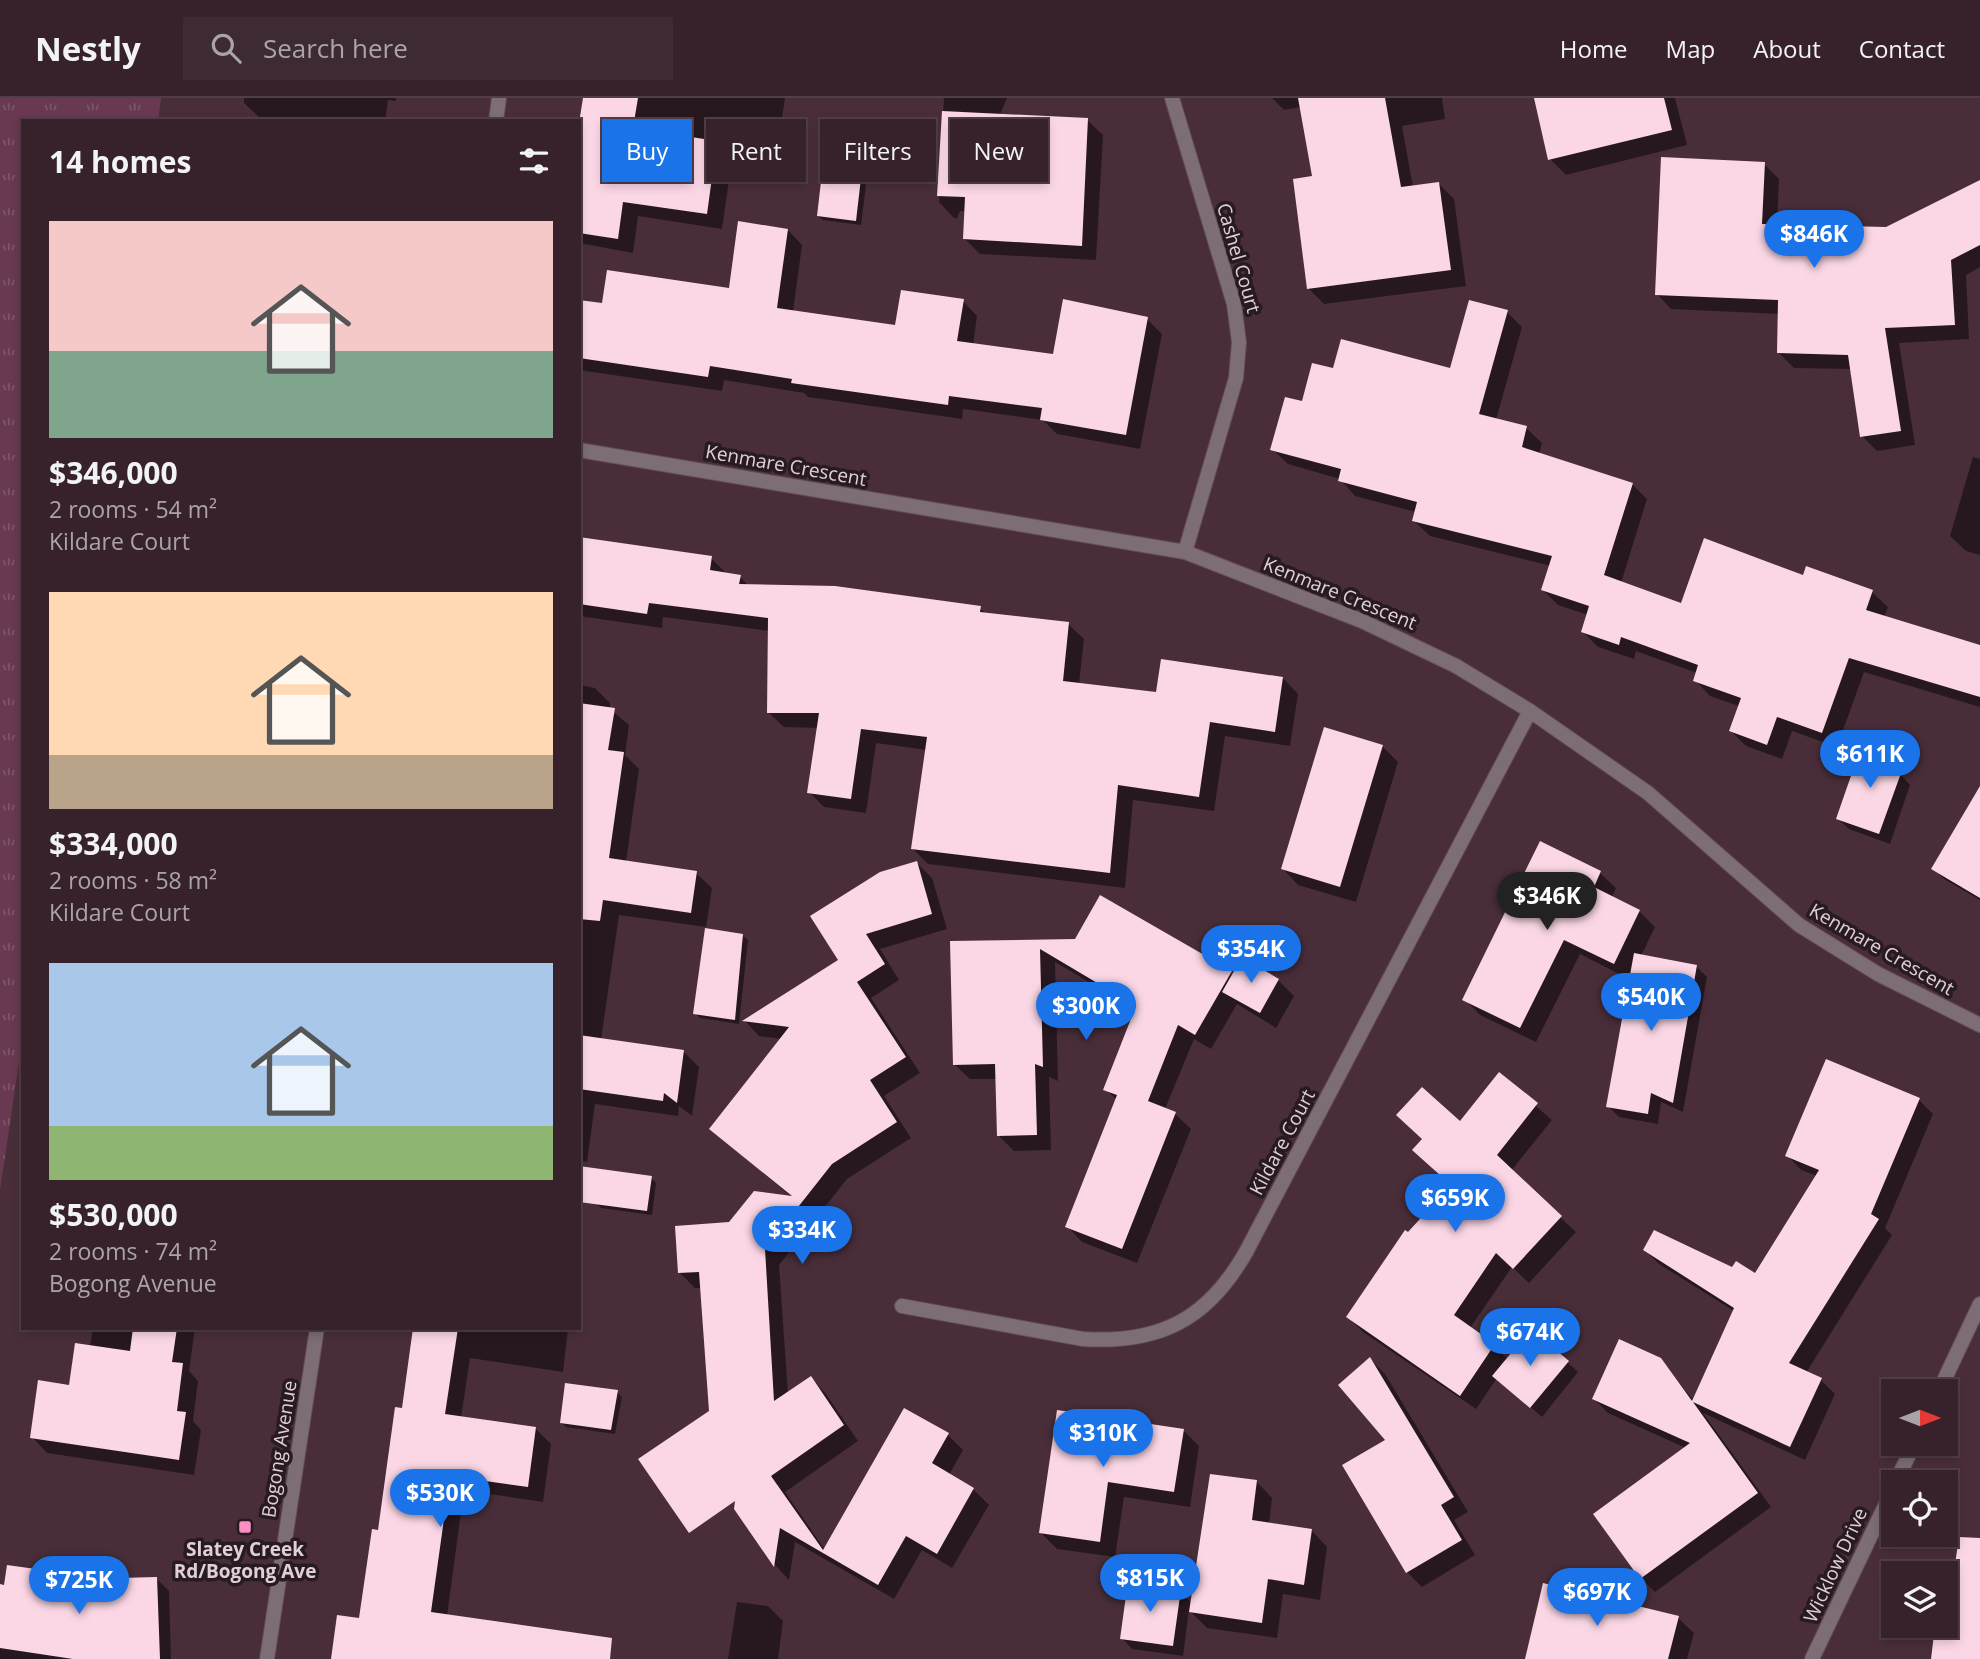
<!DOCTYPE html>
<html lang="en">
<head>
<meta charset="utf-8">
<style>
	:root { --surface:#37222c; --page:#3e2a34; --text:#f1f3f6; --muted:#aaa4a9; --line:#513f48; --accent:#1a73e8 }
	body { margin:0; font-family:"Open Sans",sans-serif; background:var(--page); color:var(--text); height:100vh; display:flex; flex-direction:column; font-size:26px; white-space:nowrap }
	* { box-sizing:border-box; margin:0 }
	p { font-size:23px; color:var(--muted) }
	.icon { flex:none; width:38px; height:38px; fill:none; stroke:currentColor; stroke-width:2; stroke-linecap:round; stroke-linejoin:round }
	.map { position:relative; flex:1; overflow:hidden }
	.side { position:absolute; left:21px; top:21px; width:560px; height:1211px; display:flex; flex-direction:column; background:var(--surface); border-radius:0px; box-shadow:0 4px 10px #0003,0 0 0 2px var(--line) }
	.side>* { flex:none }
	.hud { position:absolute; left:602px; top:21px; width:665px; height:63px; display:flex; gap:14px }
	.needle { width:46px; rotate:90deg }
	.tools { position:absolute; left:1881px; top:1281px; display:grid; gap:14px }
	.tools a { display:grid; place-items:center; width:77px; height:77px; border-radius:0px; background:var(--surface); box-shadow:0 4px 10px #0003,0 0 0 2px var(--line); font-size:35px }
	.price { position:absolute; translate:-50% -60px; padding:0 16px; border-radius:24px; background:var(--accent); color:#fff; font-size:23px; line-height:46px; filter:drop-shadow(0 2px 4px #0008) }
	.price::after { content:''; position:absolute; left:50%; top:42px; width:21px; height:16px; margin-left:-10px; background:inherit; clip-path:polygon(0 0,100% 0,50% 100%) }
	.price.on { background:#222; color:#fff }
	ul { padding:0; list-style:none }
	li { display:grid; align-content:center; gap:14px; height:371px; padding:0 28px }
	li span { display:grid; place-items:center; height:217px; border-radius:0px; color:#555 }
	li>.icon { margin-inline-start:auto }
	span .icon { width:126px; height:126px; fill:#fffc; stroke-width:1 }
	li b { font-size:30px }
	h2 { display:flex; justify-content:space-between; align-items:center; height:84px; padding:0 28px; font-size:30px }
	.chip { padding:0 24px; border-radius:0px; background:var(--surface); box-shadow:0 4px 10px #0003,0 0 0 2px var(--line); font-size:24px; line-height:63px }
	.chip.on { background:var(--accent); color:#fff }
	header { display:flex; align-items:center; gap:42px; box-sizing:border-box; height:98px; padding:0 35px; background:var(--surface); border-bottom:2px solid var(--line) }
	header strong { font-size:33px }
	nav { display:flex; gap:38px; margin-inline-start:auto; font-size:24px }
	.search { width:490px; height:63px; background:var(--page); display:flex; align-items:center; gap:18px; box-sizing:border-box; padding:0 24px; border-radius:0px; color:var(--muted); font-size:26px }
	.map>svg:first-child { display:block }
</style>
</head>
<body>
<header>
<strong>Nestly</strong>
<div class="search"><svg class="icon" aria-label="search" viewBox="0 0 24 24"><circle cx="10" cy="10" r="6"/><path d="M15 15l6 6"/></svg>Search here</div>
<nav><a>Home</a><a>Map</a><a>About</a><a>Contact</a></nav>
</header>
<div class="map">
<svg width="1980" height="1561" viewBox="0 0 1980 1561">
	<defs>
		<pattern id="grass-tufts" width="24" height="20" patternUnits="userSpaceOnUse" patternTransform="scale(1.75)"><rect width="24" height="20" fill="#683950"/><path d="M3 7l-1-3M5 7V3M7 7l1-3M15 17l-1-3M17 17v-4M19 17l1-3" fill="none" stroke="#7d5568"/></pattern>
	</defs>
	<rect width="100%" height="100%" fill="#492e3a"/>
	<!-- grass -->
	<path fill="url(#grass-tufts)" d="M 0,0 L 161,0 L 158,23 L 23,23 L 23,938 L 0,1092 Z"/>
	<!-- shadow -->
	<path fill="#0007" d="M 244,0 L 396,0 L 396,3 L 388,2 L 385,23 L 260,20 L 244,5 Z
		M 585,0 L 785,0 L 777,53 L 734,47 L 722,131 L 638,118 L 633,155 L 579,145 L 579,38 Z
		M 944,0 L 1007,0 L 1000,17 L 1087,22 L 1103,37 L 1096,162 L 980,156 L 965,141 L 966,113 L 960,113 L 957,120 L 954,120 L 939,104 Z
		M 1272,0 L 1442,0 L 1445,21 L 1402,28 L 1413,89 L 1438,85 L 1454,101 L 1466,188 L 1324,206 L 1308,190 L 1314,80 L 1301,9 L 1284,12 Z
		M 1535,0 L 1675,0 L 1687,47 L 1566,77 L 1550,61 Z
		M 1764,66 L 1779,81 L 1777,128 L 1886,131 L 1980,84 L 1980,169 L 1966,177 L 1969,241 L 1899,245 L 1915,347 L 1877,353 L 1862,338 L 1852,271 L 1794,270 L 1779,255 L 1780,216 L 1671,211 L 1657,196 Z
		M 861,82 L 866,87 L 861,127 L 823,122 L 818,118 Z
		M 788,132 L 802,147 L 793,214 L 897,229 L 963,203 L 977,218 L 973,247 L 1054,258 L 1147,221 L 1162,236 L 1140,351 L 1057,336 L 1043,322 L 963,311 L 962,321 L 808,299 L 804,295 L 724,282 L 722,293 L 579,272 L 579,204 L 603,207 L 731,192 Z
		M 1507,214 L 1522,229 L 1496,322 L 1526,330 L 1542,345 L 1539,356 L 1632,386 L 1647,401 L 1621,485 L 1682,507 L 1804,479 L 1807,470 L 1872,494 L 1888,509 L 1884,519 L 1980,549 L 1980,609 L 1864,574 L 1837,649 L 1792,633 L 1782,661 L 1746,648 L 1731,633 L 1739,608 L 1710,598 L 1695,582 L 1697,575 L 1636,553 L 1634,561 L 1598,549 L 1583,534 L 1588,517 L 1558,507 L 1543,492 L 1551,468 L 1430,438 L 1414,423 L 1416,414 L 1355,398 L 1340,381 L 1288,366 L 1272,351 L 1304,305 L 1335,273 L 1451,272 Z
		M 1973,359 L 1980,361 L 1980,457 L 1966,453 L 1950,438 Z
		M 579,441 L 711,460 L 726,475 L 740,479 L 749,488 L 980,510 L 986,516 L 1068,526 L 1084,541 L 1079,586 L 1158,596 L 1283,580 L 1298,596 L 1290,648 L 1225,638 L 1214,713 L 1133,702 L 1125,790 L 928,766 L 913,751 L 927,652 L 876,645 L 866,715 L 824,709 L 809,694 L 819,630 L 784,629 L 768,614 L 769,533 L 663,519 L 662,530 L 579,518 Z
		M 579,587 L 595,590 L 610,605 L 610,611 L 629,627 L 625,657 L 639,671 L 626,764 L 696,775 L 712,790 L 706,829 L 619,817 L 601,942 L 683,953 L 699,969 L 692,1018 L 679,1008 L 678,1018 L 595,1006 L 587,1064 L 579,1062 Z
		M 1382,648 L 1398,664 L 1356,804 L 1298,787 L 1283,771 Z
		M 1900,676 L 1910,687 L 1890,746 L 1849,731 L 1838,721 Z
		M 1980,724 L 1980,802 L 1944,781 L 1933,770 Z
		M 917,765 L 932,780 L 947,831 L 880,851 L 899,882 L 871,900 L 920,975 L 884,998 L 911,1040 L 847,1081 L 779,1167 L 788,1296 L 811,1280 L 826,1296 L 858,1343 L 785,1394 L 825,1452 L 948,1337 L 963,1352 L 949,1377 L 973,1391 L 989,1407 L 952,1470 L 922,1452 L 894,1501 L 795,1444 L 789,1482 L 776,1468 L 736,1411 L 747,1335 L 702,1190 L 695,1190 L 680,1175 L 730,1126 L 793,1100 L 711,1031 L 783,941 L 759,938 L 745,923 L 840,862 Z
		M 1600,775 L 1616,790 L 1612,799 L 1639,813 L 1655,829 L 1641,858 L 1697,869 L 1707,879 L 1683,1014 L 1661,1004 L 1658,1026 L 1619,1019 L 1608,1008 L 1631,882 L 1580,856 L 1536,944 L 1480,917 L 1464,901 Z
		M 743,838 L 748,842 L 739,926 L 700,920 L 695,915 Z
		M 1076,843 L 1234,877 L 1278,882 L 1294,898 L 1276,930 L 1237,906 L 1211,951 L 1194,941 L 1165,1011 L 1175,1016 L 1191,1031 L 1137,1165 L 1082,1144 L 1067,1128 L 1117,1002 L 1105,991 L 1136,912 L 1055,864 L 1058,983 L 1049,979 L 1051,1052 L 1014,1053 L 999,1038 L 997,981 L 970,981 L 954,966 L 952,845 Z
		M 1499,976 L 1552,1022 L 1511,1073 L 1576,1134 L 1529,1185 L 1512,1169 L 1470,1230 L 1508,1261 L 1567,1264 L 1578,1274 L 1542,1319 L 1497,1280 L 1476,1311 L 1363,1234 L 1348,1219 L 1408,1136 L 1452,1087 L 1460,1026 Z
		M 1919,1002 L 1933,1016 L 1885,1130 L 1892,1137 L 1806,1275 L 1821,1282 L 1835,1296 L 1805,1362 L 1703,1315 L 1771,1409 L 1655,1494 L 1641,1480 L 1686,1350 L 1608,1315 L 1594,1301 L 1660,1262 L 1694,1303 L 1734,1213 L 1659,1166 L 1645,1152 L 1755,1177 L 1817,1078 L 1801,1072 L 1787,1057 Z
		M 651,1080 L 656,1085 L 652,1117 L 601,1110 L 596,1105 Z
		M 93,1230 L 195,1230 L 189,1273 L 198,1283 L 193,1323 L 201,1332 L 194,1377 L 47,1355 L 32,1339 L 70,1289 L 90,1249 Z
		M 415,1230 L 568,1230 L 563,1274 L 470,1260 L 461,1320 L 536,1331 L 551,1346 L 543,1404 L 464,1392 L 447,1518 L 570,1561 L 333,1561 L 360,1522 L 403,1312 Z
		M 1370,1261 L 1385,1276 L 1468,1414 L 1454,1422 L 1475,1457 L 1422,1489 L 1407,1474 L 1387,1343 Z
		M 617,1294 L 622,1299 L 615,1336 L 566,1329 L 561,1324 Z
		M 1058,1314 L 1183,1332 L 1199,1348 L 1190,1409 L 1124,1399 L 1115,1459 L 1057,1451 L 1041,1435 Z
		M 1257,1384 L 1272,1400 L 1269,1427 L 1312,1433 L 1327,1449 L 1320,1502 L 1283,1496 L 1277,1540 L 1207,1530 L 1189,1512 L 1183,1558 L 1132,1551 L 1122,1540 L 1180,1493 L 1192,1506 Z
		M 79,1479 L 83,1483 L 156,1480 L 169,1493 L 171,1561 L 0,1561 L 0,1488 Z
		M 737,1504 L 768,1508 L 783,1523 L 778,1561 L 728,1561 Z
		M 1678,1520 L 1694,1535 L 1687,1561 L 1527,1561 Z"/>
	<!-- building -->
	<path fill="#fbd7e6" d="M 583,0 L 638,0 L 633,30 L 717,43 L 707,116 L 623,104 L 618,141 L 579,135 L 579,25 Z
		M 1298,0 L 1385,0 L 1401,89 L 1439,84 L 1451,172 L 1307,191 L 1293,81 L 1312,78 Z
		M 1534,0 L 1664,0 L 1672,32 L 1548,62 Z
		M 942,13 L 1088,20 L 1082,148 L 963,141 L 965,99 L 937,98 Z
		M 1661,59 L 1765,64 L 1762,126 L 1886,129 L 1980,82 L 1980,147 L 1951,162 L 1955,227 L 1885,230 L 1901,333 L 1860,339 L 1848,257 L 1777,255 L 1778,202 L 1655,197 Z
		M 822,75 L 861,80 L 856,123 L 817,118 Z
		M 738,123 L 788,131 L 777,210 L 895,227 L 901,192 L 964,201 L 957,243 L 1053,256 L 1063,201 L 1148,219 L 1126,337 L 1040,322 L 1042,310 L 949,298 L 948,307 L 791,285 L 792,281 L 710,268 L 708,279 L 579,260 L 579,202 L 602,205 L 607,172 L 729,190 Z
		M 1469,202 L 1508,212 L 1479,316 L 1527,328 L 1522,349 L 1633,385 L 1604,477 L 1681,505 L 1704,440 L 1803,477 L 1806,468 L 1873,492 L 1866,512 L 1980,547 L 1980,599 L 1849,560 L 1822,635 L 1777,619 L 1767,647 L 1729,633 L 1741,600 L 1693,583 L 1698,567 L 1621,539 L 1619,547 L 1581,534 L 1589,508 L 1541,492 L 1552,458 L 1412,423 L 1417,404 L 1338,383 L 1341,371 L 1270,352 L 1285,299 L 1302,303 L 1312,265 L 1333,270 L 1341,241 L 1450,270 Z
		M 579,439 L 712,458 L 710,472 L 741,477 L 739,486 L 835,488 L 981,508 L 980,514 L 1069,524 L 1063,583 L 1156,594 L 1161,561 L 1283,579 L 1275,634 L 1210,624 L 1199,699 L 1118,687 L 1110,775 L 911,751 L 927,639 L 861,631 L 851,701 L 807,695 L 819,615 L 767,615 L 768,520 L 649,505 L 647,516 L 579,506 Z
		M 579,605 L 615,610 L 608,652 L 624,654 L 609,760 L 697,773 L 691,815 L 603,802 L 600,823 L 579,821 Z
		M 1324,629 L 1383,647 L 1340,789 L 1281,771 Z
		M 1861,649 L 1905,664 L 1879,736 L 1836,721 Z
		M 1980,688 L 1980,800 L 1931,771 Z
		M 1540,743 L 1601,773 L 1594,789 L 1640,812 L 1614,866 L 1564,842 L 1520,930 L 1462,902 Z
		M 917,763 L 932,816 L 866,836 L 885,866 L 857,884 L 906,959 L 870,982 L 897,1024 L 832,1066 L 765,1151 L 774,1303 L 811,1278 L 844,1327 L 771,1378 L 823,1452 L 904,1310 L 949,1335 L 932,1365 L 974,1390 L 937,1456 L 906,1438 L 878,1487 L 780,1430 L 774,1469 L 734,1411 L 735,1403 L 689,1435 L 638,1361 L 709,1313 L 699,1174 L 678,1175 L 675,1128 L 729,1124 L 754,1093 L 792,1098 L 709,1031 L 789,929 L 742,923 L 838,862 L 810,818 L 880,774 Z
		M 1100,797 L 1232,873 L 1195,937 L 1178,927 L 1148,1003 L 1176,1014 L 1122,1151 L 1065,1129 L 1117,997 L 1103,992 L 1136,908 L 1040,851 L 1043,969 L 1035,966 L 1037,1037 L 997,1038 L 995,966 L 953,967 L 950,843 L 1075,841 Z
		M 705,830 L 743,836 L 735,922 L 693,916 Z
		M 1634,855 L 1697,867 L 1673,1005 L 1651,995 L 1648,1016 L 1606,1009 Z
		M 1242,859 L 1279,881 L 1260,915 L 1222,894 Z
		M 579,937 L 684,952 L 677,1005 L 664,995 L 663,1003 L 579,991 Z
		M 1826,961 L 1920,1000 L 1871,1116 L 1879,1121 L 1789,1265 L 1822,1280 L 1790,1349 L 1693,1304 L 1758,1395 L 1640,1481 L 1593,1416 L 1690,1345 L 1592,1301 L 1619,1241 L 1661,1260 L 1692,1303 L 1734,1210 L 1643,1152 L 1654,1132 L 1732,1169 L 1736,1163 L 1755,1175 L 1819,1072 L 1785,1058 Z
		M 1499,974 L 1538,1005 L 1497,1057 L 1562,1118 L 1513,1171 L 1496,1155 L 1454,1217 L 1495,1246 L 1460,1298 L 1346,1219 L 1405,1132 L 1408,1134 L 1451,1087 L 1412,1052 L 1422,1041 L 1396,1017 L 1422,989 L 1460,1023 Z
		M 579,1068 L 652,1078 L 647,1113 L 579,1104 Z
		M 133,1230 L 177,1230 L 172,1264 L 183,1265 L 177,1313 L 186,1314 L 179,1362 L 30,1340 L 38,1282 L 69,1287 L 75,1245 L 130,1253 Z
		M 413,1230 L 458,1230 L 445,1316 L 536,1329 L 528,1389 L 450,1378 L 431,1514 L 612,1540 L 610,1561 L 331,1561 L 337,1517 L 359,1520 L 372,1431 L 378,1432 L 395,1309 L 402,1310 Z
		M 1531,1231 L 1569,1263 L 1530,1310 L 1492,1278 Z
		M 1370,1259 L 1454,1399 L 1441,1407 L 1462,1442 L 1406,1475 L 1342,1367 L 1385,1342 L 1338,1287 Z
		M 565,1285 L 618,1292 L 611,1332 L 560,1325 Z
		M 1057,1312 L 1184,1331 L 1174,1394 L 1108,1384 L 1100,1444 L 1039,1435 Z
		M 1210,1376 L 1257,1382 L 1252,1422 L 1312,1431 L 1304,1487 L 1268,1481 L 1262,1525 L 1189,1514 Z
		M 1959,1439 L 1980,1440 L 1980,1561 L 1931,1561 L 1935,1528 L 1946,1528 Z
		M 7,1467 L 79,1477 L 79,1481 L 157,1479 L 160,1561 L 73,1561 L 0,1550 L 0,1486 L 4,1487 Z
		M 1128,1483 L 1181,1491 L 1173,1548 L 1120,1541 Z
		M 1543,1485 L 1679,1518 L 1668,1561 L 1525,1561 Z"/>
	<g fill="none" stroke-linecap="round" stroke-linejoin="round">
		<!-- street casing -->
		<g stroke="#644b56" stroke-width="16">
			<path id="street" d="M 1172,0 L 1234,206 L 1239,244 L 1236,280 L 1185,454
				M 496,23 L 499,0
				M 579,352 L 1185,454 L 1362,523 L 1456,568 L 1530,613 L 1648,695 L 1799,827 L 1878,876 L 1980,927
				M 902,1208 L 1083,1241 C 1160,1246 1208,1221 1246,1154 L 1530,613
				M 1939,1293 L 1980,1206
				M 1896,1384 L 1914,1346
				M 267,1561 L 317,1230
				M 1812,1561 L 1894,1389"/>
		</g>
		<!-- street -->
		<use href="#street" stroke="#7c6e74" stroke-width="14"/>
	</g>
	<!-- markers -->
	<rect fill="#fb8fc3" stroke="#271a20" stroke-width="2.5" x="238" y="1422" width="14" height="14" rx="3.5"/>
	<g text-anchor="middle" stroke-width="7" stroke-linejoin="round" paint-order="stroke">
		<!-- street labels -->
		<g font-size="19" fill="#e0cfd6" stroke="#271a20">
			<text transform="translate(1239 160) rotate(74)" y="7">Cashel Court</text>
			<text transform="translate(786 367) rotate(10)" y="7">Kenmare Crescent</text>
			<text transform="translate(1340 495) rotate(22)" y="7">Kenmare Crescent</text>
			<text transform="translate(1882 851) rotate(30)" y="7">Kenmare Crescent</text>
			<text transform="translate(1282 1044) rotate(-62)" y="7">Kildare Court</text>
			<text transform="translate(279 1351) rotate(-81)" y="7">Bogong Avenue</text>
			<text transform="translate(1835 1467) rotate(-65)" y="7">Wicklow Drive</text>
		</g>
		<!-- poi labels -->
		<g font-size="19" font-weight="bold" fill="#e0cfd6" stroke="#271a20">
			<text x="245" y="1458">Slatey Creek<tspan x="245" dy="22">Rd/Bogong Ave</tspan></text>
		</g>
	</g>
</svg>
<div class="tools">
<a><svg class="needle" viewBox="-14 -14 28 28"><path d="M0-13l5 13h-10z" fill="#e53935"/><path d="M0 13l5-13h-10z" fill="#aaa4a9"/></svg></a>
<a><svg class="icon" aria-label="locate" viewBox="0 0 24 24"><circle cx="12" cy="12" r="6"/><path d="M12 2v4M12 18v4M2 12h4M18 12h4"/></svg></a>
<a><svg class="icon" aria-label="layers" viewBox="0 0 24 24"><path d="M12 4l9 5-9 5-9-5zM3 14l9 5 9-5"/></svg></a>
</div>
<b class="price" style="left:1814px;top:172px">$846K</b>
<b class="price" style="left:1870px;top:692px">$611K</b>
<b class="price on" style="left:1547px;top:834px">$346K</b>
<b class="price" style="left:1251px;top:887px">$354K</b>
<b class="price" style="left:1651px;top:935px">$540K</b>
<b class="price" style="left:1086px;top:944px">$300K</b>
<b class="price" style="left:1455px;top:1136px">$659K</b>
<b class="price" style="left:802px;top:1168px">$334K</b>
<b class="price" style="left:1530px;top:1270px">$674K</b>
<b class="price" style="left:1103px;top:1371px">$310K</b>
<b class="price" style="left:440px;top:1431px">$530K</b>
<b class="price" style="left:1150px;top:1516px">$815K</b>
<b class="price" style="left:79px;top:1518px">$725K</b>
<b class="price" style="left:1597px;top:1530px">$697K</b>
<div class="hud">
<a class="chip on">Buy</a>
<a class="chip">Rent</a>
<a class="chip">Filters</a>
<a class="chip">New</a>
</div>
<section class="side">
<h2>14 homes<svg class="icon" aria-label="filters" viewBox="0 0 24 24"><path d="M4 7h16M4 17h16"/><circle cx="9" cy="7" r="2"/><circle cx="15" cy="17" r="2"/></svg></h2>
<ul>
<li><span style="background:linear-gradient(#f6c9c9 60%,#7fa58c 0)"><svg class="icon" aria-label="home" viewBox="0 0 24 24"><path d="M3 11l9-7 9 7M6 9v11h12V9"/></svg></span><div><b>$346,000</b><p>2 rooms · 54 m²</p><p>Kildare Court</p></div></li>
<li><span style="background:linear-gradient(#ffd9b3 75%,#b9a48a 0)"><svg class="icon" aria-label="home" viewBox="0 0 24 24"><path d="M3 11l9-7 9 7M6 9v11h12V9"/></svg></span><div><b>$334,000</b><p>2 rooms · 58 m²</p><p>Kildare Court</p></div></li>
<li><span style="background:linear-gradient(#a9c7e8 75%,#8fb573 0)"><svg class="icon" aria-label="home" viewBox="0 0 24 24"><path d="M3 11l9-7 9 7M6 9v11h12V9"/></svg></span><div><b>$530,000</b><p>2 rooms · 74 m²</p><p>Bogong Avenue</p></div></li>
</ul>
</section>
</div>
</body>
</html>
